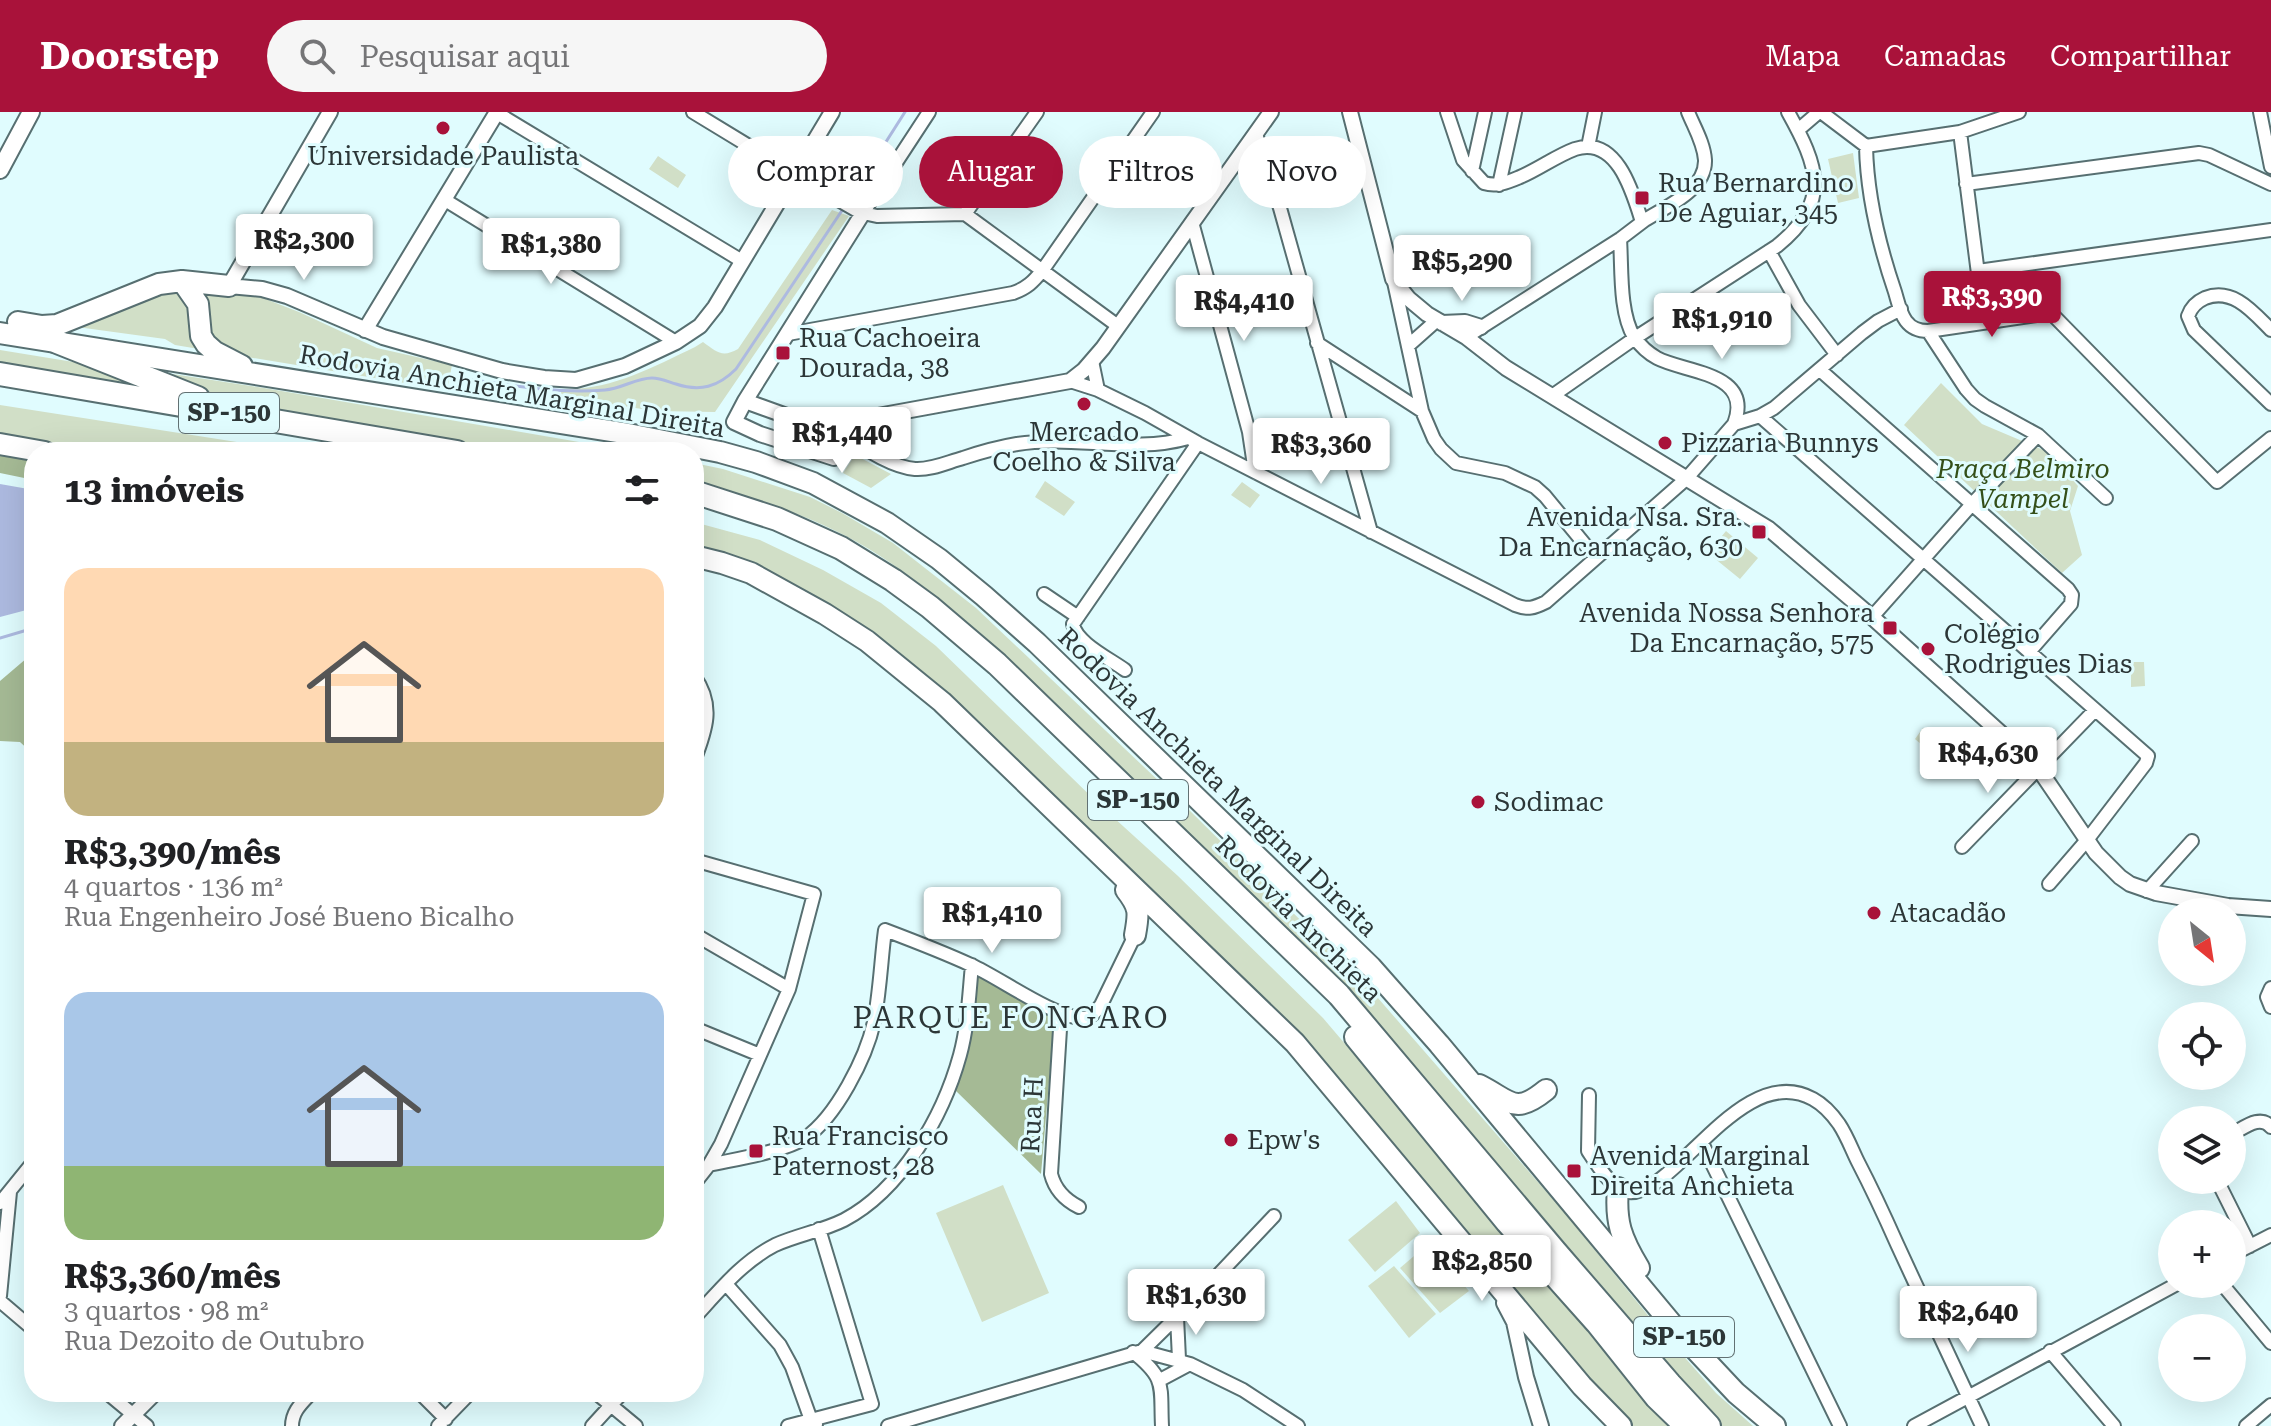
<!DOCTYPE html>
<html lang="pt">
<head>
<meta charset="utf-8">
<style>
	:root { --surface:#fff; --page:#f6f6f6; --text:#202124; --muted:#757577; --accent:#a9123a }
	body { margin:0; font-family:"Roboto Serif",serif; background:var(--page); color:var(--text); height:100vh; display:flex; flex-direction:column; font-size:30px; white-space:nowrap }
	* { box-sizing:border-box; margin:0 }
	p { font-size:26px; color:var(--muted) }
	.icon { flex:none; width:44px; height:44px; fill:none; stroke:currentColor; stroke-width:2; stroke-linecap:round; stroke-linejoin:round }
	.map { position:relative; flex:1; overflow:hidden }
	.drawer { position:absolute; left:24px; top:330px; width:680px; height:960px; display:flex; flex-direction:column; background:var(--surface); border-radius:32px; box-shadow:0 8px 32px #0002 }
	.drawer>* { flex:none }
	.banner { position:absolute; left:728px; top:24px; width:760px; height:72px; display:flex; gap:16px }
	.needle { width:52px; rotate:150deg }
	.tools { position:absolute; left:2158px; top:786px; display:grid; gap:16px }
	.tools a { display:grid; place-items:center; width:88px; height:88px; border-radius:50%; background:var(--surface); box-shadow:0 8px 32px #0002; font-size:40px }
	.price { position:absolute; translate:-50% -68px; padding:0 18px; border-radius:8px; background:#fff; color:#222; font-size:26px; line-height:52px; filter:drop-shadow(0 2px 4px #0008) }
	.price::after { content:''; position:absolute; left:50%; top:48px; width:24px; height:18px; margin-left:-12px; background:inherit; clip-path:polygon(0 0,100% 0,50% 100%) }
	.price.on { background:var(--accent); color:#fff }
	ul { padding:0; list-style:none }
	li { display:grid; align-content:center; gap:16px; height:424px; padding:0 40px }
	li span { display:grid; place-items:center; height:248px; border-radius:24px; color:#555 }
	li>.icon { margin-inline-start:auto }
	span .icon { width:144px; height:144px; fill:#fffc; stroke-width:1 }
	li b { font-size:34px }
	h2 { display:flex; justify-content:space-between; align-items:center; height:96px; padding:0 40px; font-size:34px }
	.tag { padding:0 28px; border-radius:36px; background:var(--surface); box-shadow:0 8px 32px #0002; font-size:28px; line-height:72px }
	.tag.on { background:var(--accent); color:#fff }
	header { display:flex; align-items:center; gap:48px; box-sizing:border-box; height:112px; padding:0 40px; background:var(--accent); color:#fff }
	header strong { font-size:38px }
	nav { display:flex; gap:44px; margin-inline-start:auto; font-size:28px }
	.search { width:560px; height:72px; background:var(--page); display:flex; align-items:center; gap:20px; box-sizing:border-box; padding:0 28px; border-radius:44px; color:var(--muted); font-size:30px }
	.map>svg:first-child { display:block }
</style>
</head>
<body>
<header>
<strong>Doorstep</strong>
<div class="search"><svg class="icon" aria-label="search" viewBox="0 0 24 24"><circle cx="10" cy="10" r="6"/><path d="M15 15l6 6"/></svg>Pesquisar aqui</div>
<nav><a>Mapa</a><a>Camadas</a><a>Compartilhar</a></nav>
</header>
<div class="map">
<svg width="2271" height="1314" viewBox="0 0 2271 1314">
	<rect width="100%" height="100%" fill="#e0fcfe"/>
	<!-- green -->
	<path fill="#d1dfc7" d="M 1853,41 L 1859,86 L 1838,91 L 1828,47 Z
		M 658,44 L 686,63 L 678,76 L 649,57 Z
		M 832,98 L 849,104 L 715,300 L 656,299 L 560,285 L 562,277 C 610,279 653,255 695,235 L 703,230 C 717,240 722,246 738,237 Z
		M 200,176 L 263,186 L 299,200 L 377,236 L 452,253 L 447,278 L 175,233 L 165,227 L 77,215 L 158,181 Z
		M 0,238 L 98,254 L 161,279 L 0,254 Z
		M 127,255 L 264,276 L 637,340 L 518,340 L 443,329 L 214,287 Z
		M 1941,271 L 1982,312 L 2048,340 L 2078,374 L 2070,399 L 2082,443 L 2062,461 L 1904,313 Z
		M 0,293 L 300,340 L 109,340 L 0,322 Z
		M 855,343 L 891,362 L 871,376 L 843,361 Z
		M 694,351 L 723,357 L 810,385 L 842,401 L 893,431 L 976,496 L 1180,689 L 1371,878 L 1564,1100 L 1651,1207 L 1716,1281 L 1753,1314 L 1722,1314 L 1683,1275 L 1595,1167 L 1491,1049 L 992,534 C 942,487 886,441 823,413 C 781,394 737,382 694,370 Z
		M 1045,369 L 1075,390 L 1064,404 L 1035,385 Z
		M 1242,370 L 1260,383 L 1250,396 L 1231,383 Z
		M 694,410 L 760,428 L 823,458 L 881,491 L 936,534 L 1102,695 L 1178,764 L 1323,906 L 1558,1182 L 1624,1265 L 1671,1314 L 1630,1314 L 1626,1311 L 1353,989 L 881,531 L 787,469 L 744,449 L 694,434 Z
		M 1726,419 L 1758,446 L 1740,467 L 1708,441 Z
		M 2131,550 L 2144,550 L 2145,574 L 2131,575 Z
		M 1923,616 L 1945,636 L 1936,645 L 1915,627 Z
		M 1003,1073 L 1049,1181 L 982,1210 L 936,1101 Z
		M 1396,1089 L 1420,1121 L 1375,1160 L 1348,1128 Z
		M 1428,1132 L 1469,1179 L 1440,1201 L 1400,1156 Z
		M 1394,1154 L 1436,1202 L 1409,1226 L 1368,1174 Z"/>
	<!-- forest -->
	<path fill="#a5ba95" d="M 0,340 L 34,346 L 34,368 L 0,361 Z
		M 34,540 L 34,643 L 20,630 L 0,629 L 0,569 Z
		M 978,864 L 1055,901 L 1041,1062 L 956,979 Z"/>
	<!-- water -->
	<path fill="#adbae0" d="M 0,372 L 34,378 L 34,496 L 0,505 Z"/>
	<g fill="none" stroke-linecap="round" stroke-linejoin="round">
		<!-- stream -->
		<path stroke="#adbae0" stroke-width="3" d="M 849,88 L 905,0
			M 452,265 C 502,272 554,282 605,278 C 621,277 636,266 652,266 C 660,266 669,270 676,272 C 700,280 718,275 736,257 L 845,94
			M 0,526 L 34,516"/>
		<!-- minor casing -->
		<g stroke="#576f71" stroke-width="16">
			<path id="minor" d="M 693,0 L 795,62
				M 929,0 L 863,101 L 877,104 L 965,102 L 1118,214
				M 1447,0 L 1463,48 L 1484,71 C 1497,75 1508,70 1520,65 C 1539,57 1556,44 1575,37 C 1617,23 1633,81 1642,110
				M 1821,0 L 1866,34 C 1867,84 1879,133 1895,180 C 1898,190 1900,201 1906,209 C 1912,217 1919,219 1928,219 L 1966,277 L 1975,287 L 1985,294 L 2038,323 L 2106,386
				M 2260,0 L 2271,55
				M 497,1 L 742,149
				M 1798,18 L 1819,0
				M 1960,20 L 1984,209
				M 1256,22 L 1280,96 L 1371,420
				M 1866,34 L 1960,20 L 2019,0
				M 1588,35 L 1595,0
				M 1472,59 L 1485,0
				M 1966,72 L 2199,41 L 2209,43 L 2271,72
				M 1499,73 L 1515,0
				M 445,88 L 676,230
				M 965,102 L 1037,0
				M 1192,110 L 1249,320 L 1255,360
				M 1769,139 L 1799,193 L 1837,243
				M 1978,159 L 2271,118
				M 1394,170 L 1422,299 L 1434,327 L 1441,337 L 1456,351 L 1505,361 L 1535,375 L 1545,384 L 1596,446
				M 2271,218 C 2253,200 2233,175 2205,186 C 2196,190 2191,195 2188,204 L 2194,218 L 2271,292
				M 1928,219 L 2051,201 L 2217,370 L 2271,326
				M 1474,220 L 1620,127 C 1628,121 1637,114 1645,108 C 1667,94 1706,78 1705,48 C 1704,31 1694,15 1688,0
				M 788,222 L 1013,181 C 1027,176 1033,170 1042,159 L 1153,0
				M 1317,231 L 1422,299
				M 1409,233 L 1436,209
				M 1092,249 L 1098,278
				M 1820,258 L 2068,477 L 2072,483 L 2071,492 L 2029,540
				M 1070,269 L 1098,278 L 1145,301 L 1198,331 L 1515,493 C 1528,498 1534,496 1546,490 L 1686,367 L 1734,312 C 1754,260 1685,261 1657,246 C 1648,241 1639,232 1634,225 C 1619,200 1622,156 1620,127
				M 1552,284 L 1635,226 L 1777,134 C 1832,89 1818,54 1788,0
				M 1760,304 L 2148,644 L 2146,651 L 2087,728 L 2049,772
				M 1734,312 L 1760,304 L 1774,296 L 1862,221 L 1878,209 L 1901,197
				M 849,326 C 868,339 893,355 915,357 C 932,358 948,350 963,346 C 981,340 999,335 1017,332 C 1074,323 1133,342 1188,326
				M 1044,482 L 1078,505
				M 1872,505 L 1973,391 L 2038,323
				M 1125,558 C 1110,547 1075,530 1073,512 L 1198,331
				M 694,564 C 715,593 706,618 694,649
				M 1962,735 L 2095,598
				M 694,748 L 814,782 L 789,877 L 721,1032 L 709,1053 L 694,1072
				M 2147,779 L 2192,729
				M 694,822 L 789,877
				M 2271,876 L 2267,885 L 2271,895
				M 1061,901 L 1051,1062 C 1055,1078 1065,1088 1079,1095
				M 694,916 L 760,943
				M 1589,983 L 1588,1039 C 1596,1051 1610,1074 1624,1079 C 1670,1095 1739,946 1813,987 C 1824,993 1832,1002 1839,1012 C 1847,1024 1852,1038 1858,1050 C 1872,1077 1885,1105 1897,1132 C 1925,1193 1954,1254 1982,1314
				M 2232,1022 C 2244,1016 2260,1002 2271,1015
				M 1702,1031 L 1840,1314
				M 709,1053 C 736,1047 783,1040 805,1026 C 836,1005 866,946 874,910 C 880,880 881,848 885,818 C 914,829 943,840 971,853 C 1000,866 1053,905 1082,906 C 1091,906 1096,900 1101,893 L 1135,823
				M 2217,1068 L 2250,1134
				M 0,1091 L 34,1049
				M 2232,1143 L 2271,1123
				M 726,1172 L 780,1233 L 792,1255 L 811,1308 L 816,1312
				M 2222,1172 L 2271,1231
				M 0,1184 L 10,1080
				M 0,1189 L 34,1218
				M 1177,1205 L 1179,1247
				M 694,1206 C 719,1179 742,1150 775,1133 C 797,1123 822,1119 844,1108 C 901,1078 943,1005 960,943 C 968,914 969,883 972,853
				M 1142,1239 L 1203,1179 L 1274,1104
				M 2050,1239 L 2114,1314
				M 1133,1240 C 1167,1267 1160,1274 1162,1314
				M 1160,1268 L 1190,1252
				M 106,1280 L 147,1314
				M 419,1280 L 446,1307
				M 595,1280 L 636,1314
				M 292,1314 C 292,1299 302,1291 312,1280
				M 438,1314 L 471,1280
				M 592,1314 L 623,1280
				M 788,1314 L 872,1292 L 819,1117
				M 888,1314 L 1142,1239 L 1190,1252 L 1243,1278 L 1298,1314
				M 1914,1314 L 2177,1172
				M 2246,1314 L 2271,1293"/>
		</g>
		<!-- tertiary casing -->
		<g stroke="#576f71" stroke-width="18">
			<path id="tertiary" d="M 330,0 L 229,174 L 262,177 L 287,184 L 383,225 L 502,259 L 544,266 L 576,268 L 625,254 L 676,230 L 700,214 L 715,195 L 832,0
				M 1350,0 L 1393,167 L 1409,187 L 1427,202 L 1466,225 L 1506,256 L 1769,417 L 1872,505 L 2036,653 L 2096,741 L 2120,765 L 2130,772 L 2156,781 L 2228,794 L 2271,797
				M 795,62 L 863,101 L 745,289 L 734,310 L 760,322 L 834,346 L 838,344 L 861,306
				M 1442,211 L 1465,210 L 1481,215
				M 365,218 L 497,0
				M 745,289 L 795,307 L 834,312 L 1070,269 L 1084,258 L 1103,236 L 1271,0
				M 1504,1191 L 1514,1210 L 1526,1265 L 1541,1314
				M 122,1314 L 156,1280"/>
		</g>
		<!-- secondary casing -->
		<g stroke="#576f71" stroke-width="20">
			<path id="secondary" d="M 0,58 L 31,0"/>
		</g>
		<!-- trunk casing -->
		<g stroke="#576f71" stroke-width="24">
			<path id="trunk" d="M 182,169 L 198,192 L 201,224 L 206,232 L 215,240 L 242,254
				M 18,210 L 42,214 L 57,213 L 159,172 L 182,169 L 229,174
				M 0,221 L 623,321 L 720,340 L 756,350 L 813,371 L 887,411 L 939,447 L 984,484 L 1037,531 L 1371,855 L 1439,932 L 1676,1217 L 1736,1281 L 1775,1314
				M 0,332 L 45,340
				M 694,444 L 722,451 L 751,461 L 825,502 L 867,529 L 942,590 L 1295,931 L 1582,1274 L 1621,1314
				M 1126,778 C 1140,796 1139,801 1135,823
				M 1479,973 C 1511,989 1514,1004 1546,978
				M 1618,1076 C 1615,1110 1621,1126 1639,1156"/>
		</g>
		<!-- motorway casing -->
		<g stroke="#576f71" stroke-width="26">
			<path id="motorway" d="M 57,230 L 198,286
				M 0,262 L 457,340
				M 694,380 L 777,407 L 841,436 L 893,468 L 930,495 L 997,552 L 1339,883 L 1555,1139 L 1670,1272 L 1709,1314
				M 1356,925 L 1507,1110 L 1597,1211 L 1656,1285 L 1686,1314"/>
		</g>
		<!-- minor -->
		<use href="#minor" stroke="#fff" stroke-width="12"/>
		<!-- tertiary -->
		<use href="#tertiary" stroke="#fff" stroke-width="14"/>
		<!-- secondary -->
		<use href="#secondary" stroke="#fff" stroke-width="16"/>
		<!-- trunk -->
		<use href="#trunk" stroke="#fff" stroke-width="20"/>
		<!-- motorway -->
		<use href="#motorway" stroke="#fff" stroke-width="22"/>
	</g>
	<!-- markers -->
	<g fill="#a9123a" stroke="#e0fcfe" stroke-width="3">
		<circle cx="443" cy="16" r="8"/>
		<rect x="1634" y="78" width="16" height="16" rx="4"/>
		<rect x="775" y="233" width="16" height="16" rx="4"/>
		<circle cx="1084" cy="292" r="8"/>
		<circle cx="1665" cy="331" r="8"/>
		<rect x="1751" y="412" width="16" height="16" rx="4"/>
		<rect x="1882" y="508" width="16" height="16" rx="4"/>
		<circle cx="1928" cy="537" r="8"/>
		<circle cx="1478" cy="690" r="8"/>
		<circle cx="1874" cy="801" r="8"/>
		<circle cx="1231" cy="1028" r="8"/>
		<rect x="748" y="1031" width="16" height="16" rx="4"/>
		<rect x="1566" y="1051" width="16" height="16" rx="4"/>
	</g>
	<g text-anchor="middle" stroke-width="6" stroke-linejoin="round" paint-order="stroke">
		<!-- shield labels -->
		<g fill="#e0fcfe" stroke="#627173" stroke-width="2">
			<rect x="179" y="281" width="100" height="40" rx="6"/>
			<rect x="1088" y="668" width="100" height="40" rx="6"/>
			<rect x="1634" y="1205" width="100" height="40" rx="6"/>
		</g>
		<g font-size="24" font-weight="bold" fill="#2c3637">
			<text x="229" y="309">SP-150</text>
			<text x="1138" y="696">SP-150</text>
			<text x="1684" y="1233">SP-150</text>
		</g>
		<!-- poi labels -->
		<g font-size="26" fill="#2c3637" stroke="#e0fcfe" text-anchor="start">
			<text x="443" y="53" text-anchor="middle">Universidade Paulista</text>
			<text x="1658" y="80">Rua Bernardino<tspan x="1658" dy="30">De Aguiar, 345</tspan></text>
			<text x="799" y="235">Rua Cachoeira<tspan x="799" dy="30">Dourada, 38</tspan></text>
			<text x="1084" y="329" text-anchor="middle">Mercado<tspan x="1084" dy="30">Coelho &amp; Silva</tspan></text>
			<text x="1681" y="340">Pizzaria Bunnys</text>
			<text x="1743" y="414" text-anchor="end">Avenida Nsa. Sra.<tspan x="1743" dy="30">Da Encarnação, 630</tspan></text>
			<text x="1874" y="510" text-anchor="end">Avenida Nossa Senhora<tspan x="1874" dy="30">Da Encarnação, 575</tspan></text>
			<text x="1944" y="531">Colégio<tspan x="1944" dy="30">Rodrigues Dias</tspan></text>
			<text x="1494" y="699">Sodimac</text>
			<text x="1890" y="810">Atacadão</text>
			<text x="772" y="1033">Rua Francisco<tspan x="772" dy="30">Paternost, 28</tspan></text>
			<text x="1247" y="1037">Epw's</text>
			<text x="1590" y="1053">Avenida Marginal<tspan x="1590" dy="30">Direita Anchieta</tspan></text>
		</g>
		<!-- street labels -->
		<g font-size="26" fill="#2c3637" stroke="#e0fcfe">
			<text transform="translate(512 279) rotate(10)" y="9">Rodovia Anchieta Marginal Direita</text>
			<text transform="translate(1218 670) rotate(44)" y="9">Rodovia Anchieta Marginal Direita</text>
			<text transform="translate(1299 807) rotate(45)" y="9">Rodovia Anchieta</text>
			<text transform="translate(1032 1003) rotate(-87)" y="9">Rua H</text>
		</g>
		<!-- park labels -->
		<g font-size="26" font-style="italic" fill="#344f19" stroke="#e0fcfe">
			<text x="2023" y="366">Praça Belmiro<tspan x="2023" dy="30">Vampel</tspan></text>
		</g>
		<!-- quarter labels -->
		<g font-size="30" letter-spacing="2" fill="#2c3637" stroke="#e0fcfe">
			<text x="1011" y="916">PARQUE FONGARO</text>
		</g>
	</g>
</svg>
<div class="tools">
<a><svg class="needle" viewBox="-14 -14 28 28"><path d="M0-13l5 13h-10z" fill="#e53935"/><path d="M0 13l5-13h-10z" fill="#757577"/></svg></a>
<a><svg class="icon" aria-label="locate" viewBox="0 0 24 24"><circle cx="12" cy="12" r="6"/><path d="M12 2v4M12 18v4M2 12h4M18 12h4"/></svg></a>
<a><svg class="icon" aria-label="layers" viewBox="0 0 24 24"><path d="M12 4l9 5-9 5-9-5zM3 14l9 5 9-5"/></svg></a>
<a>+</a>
<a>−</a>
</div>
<b class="price" style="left:304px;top:170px">R$2,300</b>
<b class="price" style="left:551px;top:174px">R$1,380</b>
<b class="price" style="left:1462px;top:191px">R$5,290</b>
<b class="price on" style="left:1992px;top:227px">R$3,390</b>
<b class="price" style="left:1244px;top:231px">R$4,410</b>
<b class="price" style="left:1722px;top:249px">R$1,910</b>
<b class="price" style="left:842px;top:363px">R$1,440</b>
<b class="price" style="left:1321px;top:374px">R$3,360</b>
<b class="price" style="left:1988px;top:683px">R$4,630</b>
<b class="price" style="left:992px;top:843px">R$1,410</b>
<b class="price" style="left:1482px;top:1191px">R$2,850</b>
<b class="price" style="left:1196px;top:1225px">R$1,630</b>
<b class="price" style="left:1968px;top:1242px">R$2,640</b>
<div class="banner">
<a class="tag">Comprar</a>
<a class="tag on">Alugar</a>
<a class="tag">Filtros</a>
<a class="tag">Novo</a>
</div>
<section class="drawer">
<h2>13 imóveis<svg class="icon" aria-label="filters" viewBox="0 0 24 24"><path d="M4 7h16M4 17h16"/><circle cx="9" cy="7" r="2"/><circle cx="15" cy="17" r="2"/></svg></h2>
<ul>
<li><span style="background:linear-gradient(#ffd9b3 70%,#c2b280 0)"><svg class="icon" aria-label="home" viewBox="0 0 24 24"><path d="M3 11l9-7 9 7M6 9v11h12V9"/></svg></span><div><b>R$3,390/mês</b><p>4 quartos · 136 m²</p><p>Rua Engenheiro José Bueno Bicalho</p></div></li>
<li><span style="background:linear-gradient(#a9c7e8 70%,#8fb573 0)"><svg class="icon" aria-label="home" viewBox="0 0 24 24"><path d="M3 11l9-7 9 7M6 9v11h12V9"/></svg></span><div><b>R$3,360/mês</b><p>3 quartos · 98 m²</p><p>Rua Dezoito de Outubro</p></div></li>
</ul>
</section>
</div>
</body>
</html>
